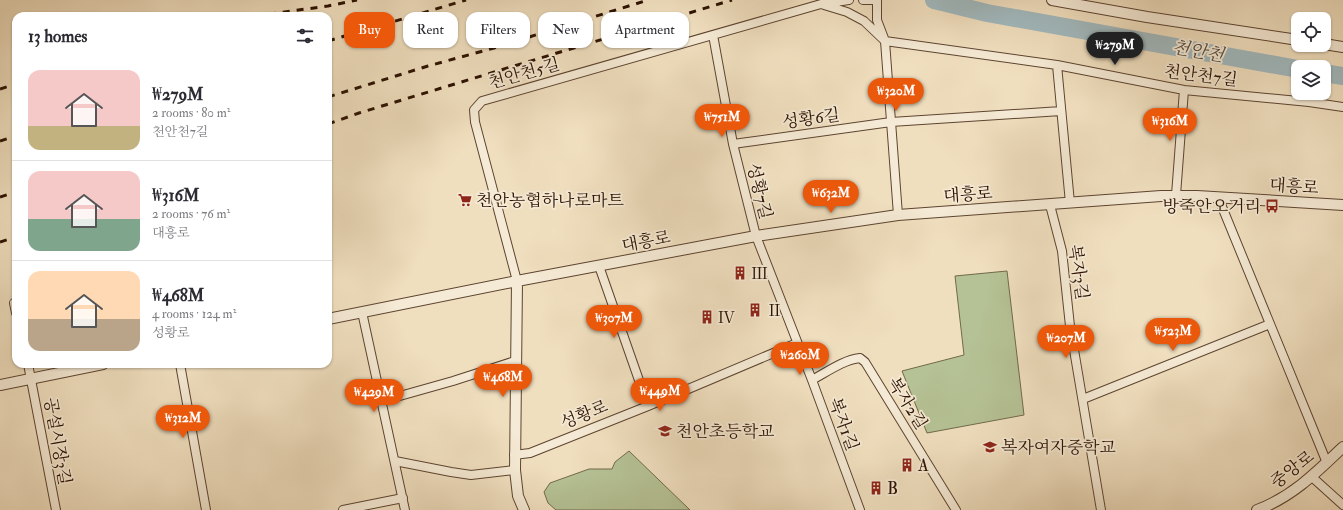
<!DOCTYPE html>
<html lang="en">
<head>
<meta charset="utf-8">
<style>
	:root { --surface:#fff; --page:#f2f2f3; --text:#2b2b33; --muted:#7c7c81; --line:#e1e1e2; --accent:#ea580c }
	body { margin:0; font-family:"IM FELL Double Pica","Noto Serif KR",serif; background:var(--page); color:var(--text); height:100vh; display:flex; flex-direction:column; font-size:15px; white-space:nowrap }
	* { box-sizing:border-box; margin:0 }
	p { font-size:13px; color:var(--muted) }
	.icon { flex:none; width:22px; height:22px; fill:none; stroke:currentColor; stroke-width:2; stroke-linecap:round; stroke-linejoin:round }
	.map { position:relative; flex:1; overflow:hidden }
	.sheet { position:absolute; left:12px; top:12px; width:320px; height:356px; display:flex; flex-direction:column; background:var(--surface); border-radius:12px; box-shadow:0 1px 3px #0004 }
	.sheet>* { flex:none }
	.guide { position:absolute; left:344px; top:12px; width:380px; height:36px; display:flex; gap:8px }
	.fabs { position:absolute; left:1291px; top:12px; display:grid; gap:8px }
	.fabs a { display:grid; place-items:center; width:40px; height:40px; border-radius:8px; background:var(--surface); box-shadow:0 1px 3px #0004; font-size:20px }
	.price { position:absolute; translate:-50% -34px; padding:0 9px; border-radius:14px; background:var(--accent); color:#fff; font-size:13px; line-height:26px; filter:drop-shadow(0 1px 2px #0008) }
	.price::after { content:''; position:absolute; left:50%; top:24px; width:12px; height:9px; margin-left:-6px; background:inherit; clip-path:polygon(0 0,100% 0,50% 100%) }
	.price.active { background:#222; color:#fff }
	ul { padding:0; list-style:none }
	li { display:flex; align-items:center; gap:12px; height:100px; padding:0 16px }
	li+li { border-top:1px solid var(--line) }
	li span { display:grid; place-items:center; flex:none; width:112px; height:80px; border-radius:12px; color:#555 }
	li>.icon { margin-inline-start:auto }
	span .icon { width:48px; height:48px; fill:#fffc; stroke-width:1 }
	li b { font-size:17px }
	h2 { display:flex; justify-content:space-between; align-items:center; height:48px; padding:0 16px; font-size:17px }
	.tag { padding:0 14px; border-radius:12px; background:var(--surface); box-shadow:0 1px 3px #0004; font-size:14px; line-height:36px }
	.tag.active { background:var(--accent); color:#fff }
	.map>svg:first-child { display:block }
</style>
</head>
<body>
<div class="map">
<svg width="1343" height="510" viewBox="0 0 1343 510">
	<rect width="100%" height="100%" fill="#f0dfbf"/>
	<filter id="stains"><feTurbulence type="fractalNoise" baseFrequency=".005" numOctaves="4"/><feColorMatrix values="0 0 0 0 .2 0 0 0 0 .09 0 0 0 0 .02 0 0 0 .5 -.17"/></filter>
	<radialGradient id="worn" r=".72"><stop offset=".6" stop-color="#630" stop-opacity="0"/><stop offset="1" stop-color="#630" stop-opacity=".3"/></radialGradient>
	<!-- green -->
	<path fill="#b5c295" stroke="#706a4b" d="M 1007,271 L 1024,415 L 927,433 L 902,371 L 964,355 L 955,276 Z
		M 629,451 L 690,510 L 556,510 L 548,503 L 544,492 L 550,483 L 589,469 L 612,469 L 615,462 Z"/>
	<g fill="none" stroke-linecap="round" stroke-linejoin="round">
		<!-- river -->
		<path stroke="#a1b9be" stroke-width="18" d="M 934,0 L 987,13 L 1298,69
			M 1324,73 L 1343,76"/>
		<!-- minor casing -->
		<g stroke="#5d4430" stroke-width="10">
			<path id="minor" d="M 863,0 L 877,0
				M 877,1 L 877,20 L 885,41 L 898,215
				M 824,5 L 847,12 L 864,21 L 885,41 L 1057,65 L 1184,90 L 1309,102 L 1343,107
				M 713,35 L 733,144 L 756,236 L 812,380 L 860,510
				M 1057,65 L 1070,203
				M 733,144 L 891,122 L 1061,111
				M 1176,195 L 1184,90
				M 1218,197 L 1327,463
				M 1050,205 L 1062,251 L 1070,326 L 1101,510
				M 599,266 L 648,406
				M 517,281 L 475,122 L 474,110 L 482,101 L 821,4 L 849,0
				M 14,303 L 16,313
				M 362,312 L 405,510
				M 28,364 L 56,510
				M 180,364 L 206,510
				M 812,380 C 827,372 843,360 860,358 L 865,362 L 956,510
				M 1083,399 L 1270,324
				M 382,401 L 453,381 L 515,361
				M 514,455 L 530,453 L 648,406 L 797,343
				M 395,461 L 451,472 L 471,475 L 515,470
				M 1312,477 L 1343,505
				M 343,510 L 403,498"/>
		</g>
		<!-- tertiary casing -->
		<g stroke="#5d4430" stroke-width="12">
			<path id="tertiary" d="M 1052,0 L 1147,17 L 1298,40
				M 1324,44 L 1343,47
				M 517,281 L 515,470 L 518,496 L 524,510
				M 328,319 L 517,281 L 756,236 L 898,215 L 1161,196 L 1197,196 L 1343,205
				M 0,385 L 103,364
				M 1257,510 C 1292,497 1317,472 1343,447"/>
		</g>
		<!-- minor -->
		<use href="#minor" stroke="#f5ead5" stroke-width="8"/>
		<!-- tertiary -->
		<use href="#tertiary" stroke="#f5ead5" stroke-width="10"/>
		<!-- rail -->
		<path stroke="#2c1101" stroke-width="3" stroke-dasharray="7 7" stroke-linecap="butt" d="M 255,16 L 328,6 L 357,0
			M 328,41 L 466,0
			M 0,89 L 16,84
			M 328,97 L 428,66 L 494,48 L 648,0
			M 328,124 L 359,113 L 732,0
			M 0,141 L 16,136
			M 0,197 L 16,192
			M 0,242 L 16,237"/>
	</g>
	<!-- icons -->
	<defs>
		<g id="supermarket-bare" transform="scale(1.08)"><path d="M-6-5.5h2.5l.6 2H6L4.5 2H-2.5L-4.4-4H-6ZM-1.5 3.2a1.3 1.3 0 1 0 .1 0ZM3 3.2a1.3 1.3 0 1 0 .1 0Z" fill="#8f2418" stroke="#f5ead5" stroke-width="2.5" paint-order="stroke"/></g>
		<g id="bus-bare" transform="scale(1.08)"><path d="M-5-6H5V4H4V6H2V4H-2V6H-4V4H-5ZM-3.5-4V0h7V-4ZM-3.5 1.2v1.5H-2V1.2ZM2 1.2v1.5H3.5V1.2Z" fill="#8f2418" stroke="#f5ead5" stroke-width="2.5" paint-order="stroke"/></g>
		<g id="building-bare" transform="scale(1.08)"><path d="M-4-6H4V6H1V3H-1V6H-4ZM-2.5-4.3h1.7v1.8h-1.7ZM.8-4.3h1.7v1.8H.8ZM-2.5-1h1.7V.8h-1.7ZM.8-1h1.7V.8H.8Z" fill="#8f2418" stroke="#f5ead5" stroke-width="2.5" paint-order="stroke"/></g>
		<g id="school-bare" transform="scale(1.08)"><path d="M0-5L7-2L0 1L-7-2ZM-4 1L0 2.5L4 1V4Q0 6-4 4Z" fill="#8f2418" stroke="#f5ead5" stroke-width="2.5" paint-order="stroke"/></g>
	</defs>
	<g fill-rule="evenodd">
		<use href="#supermarket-bare" x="465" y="200"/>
		<use href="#bus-bare" x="1272" y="206"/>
		<use href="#building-bare" x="740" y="273"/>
		<use href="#building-bare" x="755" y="310"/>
		<use href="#building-bare" x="707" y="317"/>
		<use href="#school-bare" x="665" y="431"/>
		<use href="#school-bare" x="990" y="447"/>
		<use href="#building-bare" x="907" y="465"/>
		<use href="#building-bare" x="876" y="488"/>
	</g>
	<g text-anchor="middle" stroke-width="3.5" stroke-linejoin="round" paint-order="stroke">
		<!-- street labels -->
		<g font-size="17" fill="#2c1101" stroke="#f5ead5">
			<text transform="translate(524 73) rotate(-16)" y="6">천안천5길</text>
			<text transform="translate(1201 75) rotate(7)" y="6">천안천7길</text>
			<text transform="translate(811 118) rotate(-8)" y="6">성황6길</text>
			<text transform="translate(1294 186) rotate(4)" y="6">대흥로</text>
			<text transform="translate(760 191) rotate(76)" y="6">성황7길</text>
			<text transform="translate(968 194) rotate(-4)" y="6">대흥로</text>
			<text transform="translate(646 241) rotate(-11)" y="6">대흥로</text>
			<text transform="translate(1079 272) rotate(82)" y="6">복자3길</text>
			<text transform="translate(908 403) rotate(58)" y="6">복자2길</text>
			<text transform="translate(584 414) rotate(-22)" y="6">성황로</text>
			<text transform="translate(844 424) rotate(70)" y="6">복자1길</text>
			<text transform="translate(58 441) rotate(80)" y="6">공설시장3길</text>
			<text transform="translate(1292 469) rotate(-38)" y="6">중앙로</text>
		</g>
		<!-- poi labels -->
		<g font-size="17" fill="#2c1101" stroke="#f5ead5" text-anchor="start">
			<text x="476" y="206">천안농협하나로마트</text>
			<text x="1261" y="212" text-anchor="end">방죽안오거리</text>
			<text x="751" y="279">Ⅲ</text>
			<text x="766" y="316">Ⅱ</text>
			<text x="718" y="323">Ⅳ</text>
			<text x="676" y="437">천안초등학교</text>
			<text x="1001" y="453">복자여자중학교</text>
			<text x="918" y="471">A</text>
			<text x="887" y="494">B</text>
		</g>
		<!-- water labels -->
		<g font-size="18" font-style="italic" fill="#554c43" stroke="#f5ead5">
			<text transform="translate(1198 51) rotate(10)" y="6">천안천</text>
		</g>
	</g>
	<rect width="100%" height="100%" filter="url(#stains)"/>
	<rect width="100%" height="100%" fill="url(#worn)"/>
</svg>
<div class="fabs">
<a><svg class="icon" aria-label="locate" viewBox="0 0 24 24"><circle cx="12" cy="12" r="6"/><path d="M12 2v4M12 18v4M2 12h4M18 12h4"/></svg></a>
<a><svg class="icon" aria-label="layers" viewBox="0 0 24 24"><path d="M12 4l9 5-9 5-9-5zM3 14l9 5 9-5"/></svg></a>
</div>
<b class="price active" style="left:1115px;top:66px">₩279M</b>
<b class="price" style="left:896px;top:112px">₩320M</b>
<b class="price" style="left:722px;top:138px">₩751M</b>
<b class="price" style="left:1170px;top:142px">₩316M</b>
<b class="price" style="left:831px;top:214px">₩632M</b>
<b class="price" style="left:614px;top:339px">₩307M</b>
<b class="price" style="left:1173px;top:352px">₩523M</b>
<b class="price" style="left:1066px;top:359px">₩207M</b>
<b class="price" style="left:800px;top:376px">₩260M</b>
<b class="price" style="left:503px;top:398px">₩468M</b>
<b class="price" style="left:660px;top:412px">₩449M</b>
<b class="price" style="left:374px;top:413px">₩429M</b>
<b class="price" style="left:183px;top:439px">₩312M</b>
<div class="guide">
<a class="tag active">Buy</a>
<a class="tag">Rent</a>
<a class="tag">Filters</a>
<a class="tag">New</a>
<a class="tag">Apartment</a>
</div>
<section class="sheet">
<h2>13 homes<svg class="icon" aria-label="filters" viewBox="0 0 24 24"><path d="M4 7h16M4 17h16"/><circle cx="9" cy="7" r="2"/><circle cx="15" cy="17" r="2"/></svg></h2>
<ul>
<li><span style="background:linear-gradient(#f6c9c9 70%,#c2b280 0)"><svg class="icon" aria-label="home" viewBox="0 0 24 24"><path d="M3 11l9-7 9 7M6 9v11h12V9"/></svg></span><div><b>₩279M</b><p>2 rooms · 80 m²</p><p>천안천7길</p></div></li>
<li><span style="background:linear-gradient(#f6c9c9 60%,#7fa58c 0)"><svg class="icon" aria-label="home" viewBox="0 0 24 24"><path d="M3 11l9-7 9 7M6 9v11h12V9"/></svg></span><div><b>₩316M</b><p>2 rooms · 76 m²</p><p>대흥로</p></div></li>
<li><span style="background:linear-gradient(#ffd9b3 60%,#b9a48a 0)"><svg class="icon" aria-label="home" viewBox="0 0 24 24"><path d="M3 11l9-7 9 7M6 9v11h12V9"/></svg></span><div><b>₩468M</b><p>4 rooms · 124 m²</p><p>성황로</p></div></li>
</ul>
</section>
</div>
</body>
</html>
